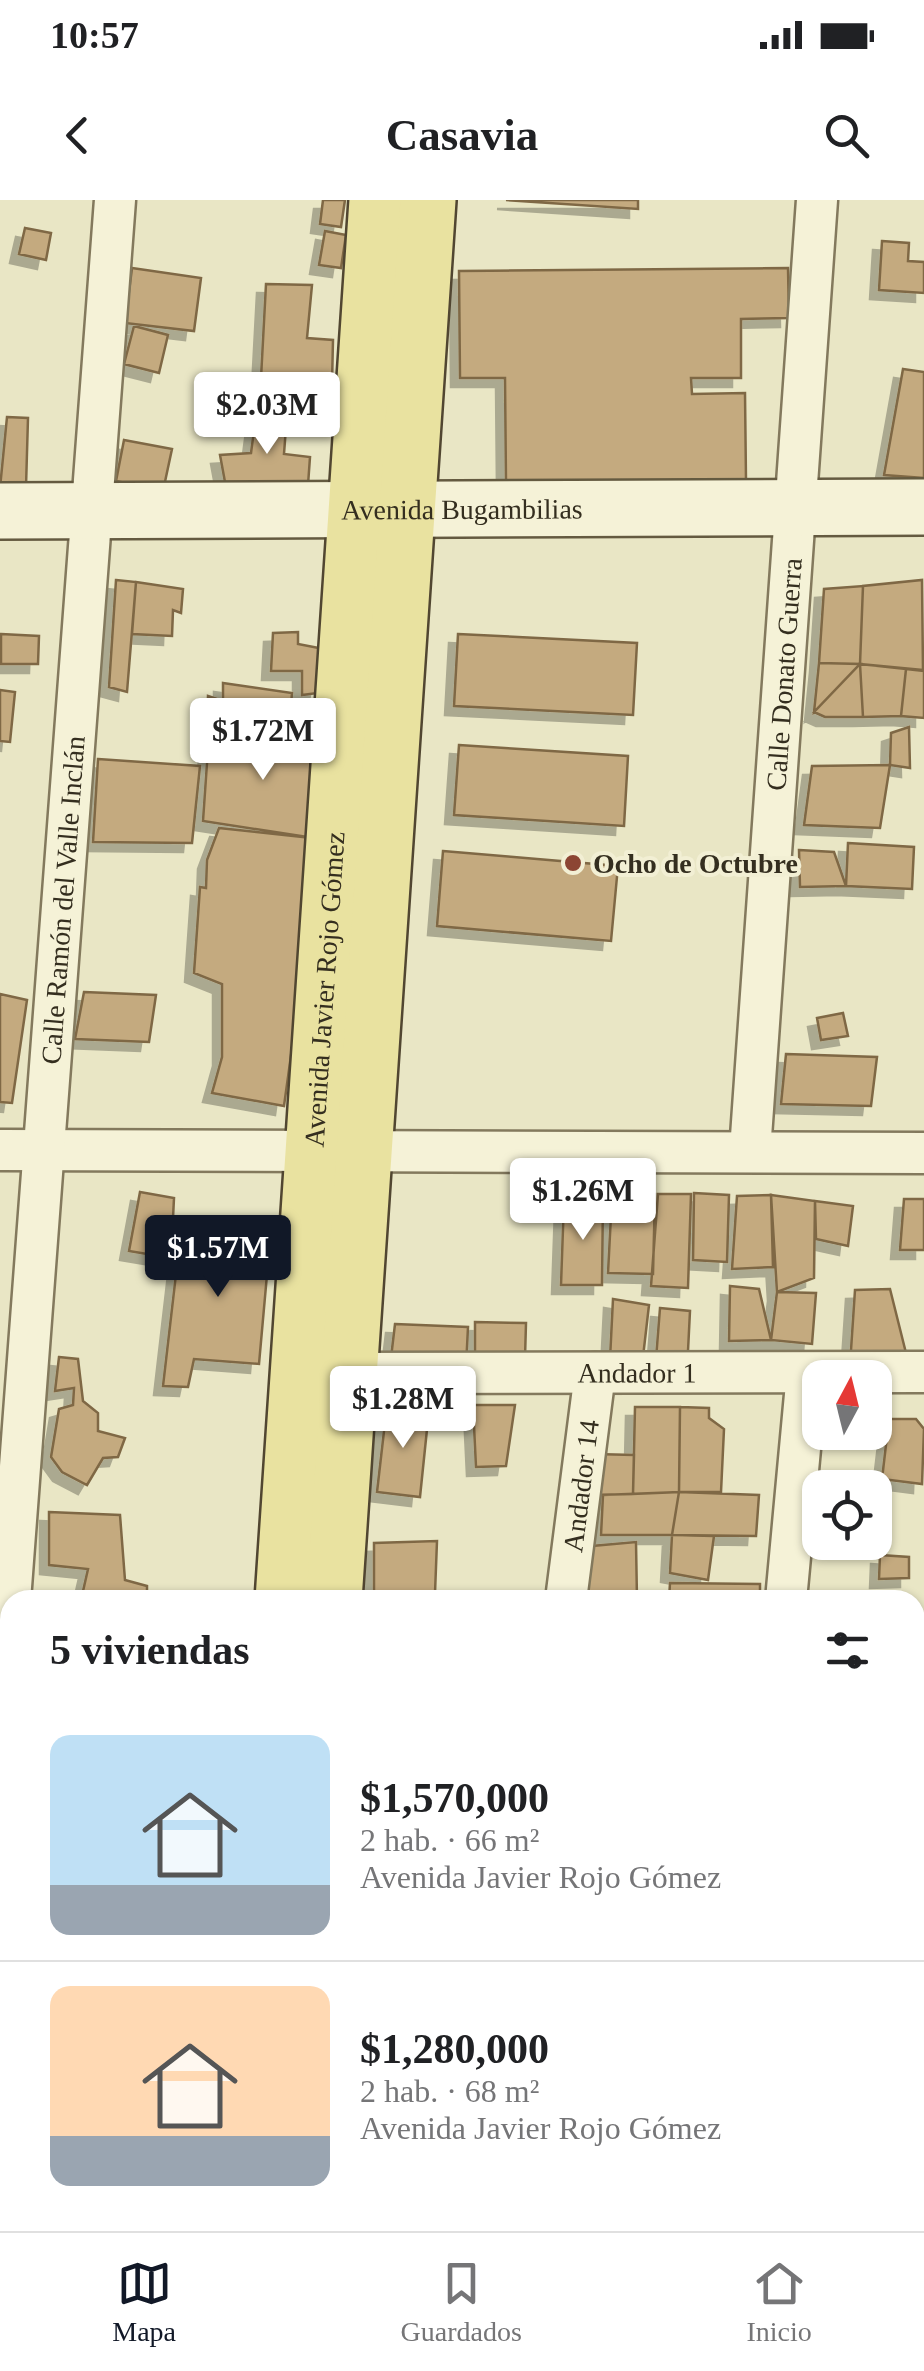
<!DOCTYPE html>
<html lang="es">
<head>
<meta charset="utf-8">
<style>
	:root { --surface:#fff; --page:#f6f6f6; --text:#202124; --muted:#757577; --line:#e0e0e0; --accent:#111827 }
	body { margin:0; font-family:Georgia,serif; background:var(--page); color:var(--text); height:100vh; display:flex; flex-direction:column; font-size:38px; white-space:nowrap }
	* { box-sizing:border-box; margin:0 }
	p { font-size:32px; color:var(--muted) }
	.icon { flex:none; width:55px; height:55px; fill:none; stroke:currentColor; stroke-width:2; stroke-linecap:round; stroke-linejoin:round }
	.map { position:relative; flex:1; overflow:hidden }
	.sheet { position:absolute; left:0px; top:1390px; width:925px; height:642px; display:flex; flex-direction:column; background:var(--surface); border-radius:30px 30px 0 0; box-shadow:0 2px 8px #0004 }
	.sheet>* { flex:none }
	.needle { width:65px; rotate:7deg }
	.buttons { position:absolute; left:802px; top:1160px; display:grid; gap:20px }
	.buttons a { display:grid; place-items:center; width:90px; height:90px; border-radius:20px; background:var(--surface); box-shadow:0 2px 8px #0004; font-size:50px }
	.price { position:absolute; translate:-50% -85px; padding:0 22px; border-radius:10px; background:#fff; color:#222; font-size:32px; line-height:65px; filter:drop-shadow(0 2px 5px #0008) }
	.price::after { content:''; position:absolute; left:50%; top:60px; width:30px; height:22px; margin-left:-15px; background:inherit; clip-path:polygon(0 0,100% 0,50% 100%) }
	.price.current { background:var(--accent); color:#fff }
	ul { padding:0; list-style:none }
	li { display:flex; align-items:center; gap:30px; height:250px; padding:0 50px }
	li+li { border-top:2px solid var(--line) }
	li span { display:grid; place-items:center; flex:none; width:280px; height:200px; border-radius:20px; color:#555 }
	li>.icon { margin-inline-start:auto }
	span .icon { width:120px; height:120px; fill:#fffc; stroke-width:1 }
	li b { font-size:42px }
	h2 { display:flex; justify-content:space-between; align-items:center; height:120px; padding:0 50px; font-size:42px }
	.status { display:flex; justify-content:space-between; align-items:center; height:70px; padding:0 50px; background:var(--surface); direction:ltr }
	.status svg { height:28px; fill:currentColor }
	header { display:flex; justify-content:space-between; align-items:center; height:130px; padding:0 50px; background:var(--surface); font-size:45px; font-weight:700 }
	.tab-bar { display:flex; justify-content:space-around; align-items:center; height:140px; border-top:2px solid var(--line); background:var(--surface); font-size:28px; color:var(--muted) }
	.tab-bar a { display:grid; justify-items:center; gap:5px }
	.tab-bar .current { color:var(--accent) }
	.map>svg:first-child { display:block }
</style>
</head>
<body>
<div class="status"><b>10:57</b><svg viewBox="0 0 49 12"><path d="M0 12V9h3v3zM5 12V6h3v6zM10 12V3h3v9zM15 12V0h3v12zM26 1h20v11H26zM47 4h2v5h-2z"/></svg></div>
<header><svg class="icon" aria-label="back" viewBox="0 0 24 24"><path d="M15 5l-7 7 7 7"/></svg>Casavia<svg class="icon" aria-label="search" viewBox="0 0 24 24"><circle cx="10" cy="10" r="6"/><path d="M15 15l6 6"/></svg></header>
<div class="map">
<svg width="924" height="2031" viewBox="0 0 924 2031">
	<defs>
		<filter id="shadow"><feDropShadow dx="-9" dy="9" stdDeviation="0" flood-color="#0004"/></filter>
	</defs>
	<rect width="100%" height="100%" fill="#e9e6c5"/>
	<!-- building -->
	<path fill="#c4aa7f" stroke="#7f6845" stroke-width="2.5" filter="url(#shadow)" d="M 323,0 L 345,0 L 341,27 L 320,24 Z
		M 506,0 L 638,0 L 638,9 Z
		M 25,28 L 51,33 L 46,60 L 19,54 Z
		M 325,31 L 346,35 L 341,68 L 319,65 Z
		M 882,41 L 909,43 L 908,61 L 924,62 L 924,93 L 879,90 Z
		M 132,68 L 201,78 L 194,131 L 125,123 Z
		M 788,68 L 789,118 L 741,119 L 741,178 L 691,178 L 692,194 L 745,193 L 746,280 L 506,282 L 505,178 L 460,178 L 459,71 Z
		M 266,84 L 312,85 L 307,138 L 333,140 L 332,184 L 261,178 Z
		M 134,126 L 168,135 L 159,173 L 124,164 Z
		M 903,169 L 924,172 L 924,278 L 884,275 Z
		M 287,214 L 284,254 L 310,257 L 308,285 L 225,282 L 220,255 L 251,253 L 256,215 Z
		M 7,217 L 28,218 L 26,287 L 0,288 Z
		M 124,240 L 172,249 L 163,291 L 116,281 Z
		M 116,380 L 136,382 L 127,492 L 109,487 Z
		M 922,380 L 923,470 L 860,464 L 863,386 Z
		M 136,382 L 183,389 L 181,413 L 173,410 L 172,436 L 132,434 Z
		M 863,386 L 860,464 L 819,463 L 824,389 Z
		M 298,432 L 298,444 L 324,449 L 318,493 L 302,495 L 302,471 L 271,471 L 273,433 Z
		M 1,434 L 39,436 L 38,464 L 1,464 Z
		M 458,434 L 637,443 L 633,515 L 454,506 Z
		M 819,463 L 860,464 L 814,512 Z
		M 860,464 L 863,517 L 825,517 L 814,512 Z
		M 860,464 L 906,469 L 901,516 L 863,517 Z
		M 906,469 L 924,471 L 924,518 L 901,516 Z
		M 223,483 L 292,493 L 289,528 L 207,527 L 208,496 L 223,501 Z
		M 0,490 L 15,492 L 10,542 L 0,541 Z
		M 909,527 L 910,568 L 890,565 L 891,533 Z
		M 209,534 L 321,540 L 314,638 L 203,621 Z
		M 459,545 L 628,556 L 624,626 L 454,615 Z
		M 98,559 L 200,566 L 192,643 L 93,642 Z
		M 890,565 L 880,628 L 804,625 L 812,566 Z
		M 219,628 L 321,639 L 284,906 L 212,893 L 222,857 L 222,784 L 194,773 L 200,687 L 206,688 L 207,660 Z
		M 848,643 L 914,647 L 912,689 L 846,686 Z
		M 799,650 L 834,652 L 846,686 L 800,687 Z
		M 443,651 L 618,666 L 611,741 L 437,726 Z
		M 84,792 L 156,795 L 149,842 L 75,839 Z
		M 0,794 L 27,800 L 12,903 L 0,902 Z
		M 843,813 L 848,836 L 821,840 L 817,818 Z
		M 786,854 L 877,857 L 871,906 L 781,904 Z
		M 140,992 L 174,998 L 171,1058 L 129,1051 Z
		M 694,993 L 729,995 L 727,1062 L 693,1060 Z
		M 655,994 L 653,1074 L 608,1073 L 612,996 Z
		M 658,994 L 691,994 L 688,1088 L 651,1086 Z
		M 771,995 L 773,1067 L 732,1069 L 737,996 Z
		M 771,995 L 815,1001 L 814,1078 L 777,1092 Z
		M 603,999 L 602,1085 L 561,1085 L 564,1000 Z
		M 904,999 L 924,999 L 924,1050 L 900,1050 Z
		M 815,1001 L 853,1006 L 848,1046 L 816,1039 Z
		M 198,1025 L 271,1030 L 259,1164 L 194,1159 L 188,1187 L 163,1186 L 178,1057 Z
		M 730,1086 L 759,1089 L 771,1140 L 729,1141 Z
		M 890,1089 L 908,1161 L 850,1165 L 855,1090 Z
		M 777,1092 L 816,1093 L 812,1144 L 771,1140 Z
		M 613,1099 L 649,1105 L 643,1157 L 610,1159 Z
		M 660,1108 L 690,1111 L 688,1151 L 656,1159 Z
		M 475,1122 L 526,1123 L 525,1158 L 475,1157 Z
		M 395,1124 L 468,1127 L 466,1167 L 390,1166 Z
		M 59,1157 L 78,1159 L 83,1201 L 98,1213 L 98,1231 L 125,1238 L 118,1257 L 103,1258 L 87,1285 L 62,1272 L 51,1257 L 59,1209 L 73,1205 L 74,1188 L 55,1191 Z
		M 387,1205 L 429,1210 L 420,1297 L 377,1292 Z
		M 473,1205 L 515,1205 L 506,1266 L 476,1267 Z
		M 635,1207 L 680,1207 L 679,1292 L 633,1294 Z
		M 680,1207 L 709,1208 L 709,1218 L 724,1229 L 721,1292 L 679,1292 Z
		M 889,1219 L 916,1219 L 924,1229 L 922,1284 L 882,1279 Z
		M 594,1254 L 634,1255 L 633,1294 L 590,1295 Z
		M 679,1292 L 759,1295 L 756,1336 L 672,1335 Z
		M 679,1292 L 672,1335 L 601,1335 L 603,1295 Z
		M 875,1306 L 884,1309 L 888,1339 L 875,1338 Z
		M 49,1312 L 120,1315 L 125,1380 L 147,1386 L 147,1400 L 81,1400 L 88,1369 L 49,1365 Z
		M 672,1335 L 714,1336 L 708,1380 L 670,1373 Z
		M 437,1341 L 435,1393 L 374,1392 L 374,1343 Z
		M 636,1342 L 637,1400 L 584,1400 L 581,1347 Z
		M 880,1355 L 909,1357 L 909,1378 L 879,1379 Z
		M 670,1383 L 760,1384 L 760,1400 L 669,1400 Z
		M 924,1494 L 924,1547 L 915,1547 L 915,1495 Z
		M 915,1580 L 924,1582 L 924,1686 L 915,1685 Z"/>
	<g fill="none" stroke-linecap="round" stroke-linejoin="round">
		<!-- minor casing -->
		<g stroke="#83795d" stroke-width="45">
			<g id="minor">
				<path d="M 0,950 L 924,953"/>
				<path id="s1" d="M 750,951 L 817,0"/>
				<path id="s2" d="M 349,1173 L 924,1172"/>
				<path id="s3" d="M 10,1400 L 115,0"/>
				<path id="s4" d="M 566,1400 L 595,1173"/>
				<path d="M 786,1400 L 807,1173"/>
				<path d="M 0,1524 L 10,1401"/>
				<path d="M 915,1700 L 924,1703"/>
			</g>
		</g>
		<!-- secondary casing -->
		<g stroke="#645a40" stroke-width="60">
			<g id="secondary">
				<path id="s5" d="M 0,311 L 924,307"/>
				<path d="M 0,1797 L 10,1798"/>
				<path d="M 0,1946 L 10,1952"/>
			</g>
		</g>
		<!-- primary casing -->
		<g stroke="#514631" stroke-width="60">
			<g id="primary">
				<path id="s6" d="M 283,1400 L 377,0"/>
				<path d="M 334,1400 L 428,0"/>
				<path d="M 70,2022 L 78,2031"/>
				<path d="M 906,2022 L 924,2027"/>
				<path d="M 262,2031 L 271,2022"/>
			</g>
		</g>
		<!-- minor -->
		<use href="#minor" stroke="#f5f2d7" stroke-width="40"/>
		<!-- secondary -->
		<use href="#secondary" stroke="#f5f2d7" stroke-width="55"/>
		<!-- primary -->
		<use href="#primary" stroke="#e9e2a0" stroke-width="55"/>
	</g>
	<!-- markers -->
	<circle fill="#8c4533" stroke="#f2efd4" stroke-width="4" cx="573" cy="663" r="10"/>
	<g text-anchor="middle" stroke-width="8" stroke-linejoin="round" paint-order="stroke">
		<!-- street labels -->
		<g font-size="28" fill="#342e1f" stroke="#f2efd4">
			<text dy="10" stroke="none"><textPath href="#s5" startOffset="462">Avenida Bugambilias</textPath></text>
			<text dy="10" stroke="none"><textPath href="#s1" startOffset="478">Calle Donato Guerra</textPath></text>
			<text dy="10" stroke="none"><textPath href="#s3" startOffset="702">Calle Ramón del Valle Inclán</textPath></text>
			<text dy="10" stroke="none"><textPath href="#s6" startOffset="612">Avenida Javier Rojo Gómez</textPath></text>
			<text dy="10" stroke="none"><textPath href="#s2" startOffset="288">Andador 1</textPath></text>
			<text dy="10" stroke="none"><textPath href="#s4" startOffset="115">Andador 14</textPath></text>
		</g>
		<!-- poi labels -->
		<g font-size="28" font-weight="bold" fill="#342e1f" stroke="#f2efd4" text-anchor="start">
			<text x="593" y="673">Ocho de Octubre</text>
		</g>
	</g>
</svg>
<div class="buttons">
<a><svg class="needle" viewBox="-14 -14 28 28"><path d="M0-13l5 13h-10z" fill="#e53935"/><path d="M0 13l5-13h-10z" fill="#757577"/></svg></a>
<a><svg class="icon" aria-label="locate" viewBox="0 0 24 24"><circle cx="12" cy="12" r="6"/><path d="M12 2v4M12 18v4M2 12h4M18 12h4"/></svg></a>
</div>
<b class="price" style="left:267px;top:257px">$2.03M</b>
<b class="price" style="left:263px;top:583px">$1.72M</b>
<b class="price" style="left:583px;top:1043px">$1.26M</b>
<b class="price current" style="left:218px;top:1100px">$1.57M</b>
<b class="price" style="left:403px;top:1251px">$1.28M</b>
<section class="sheet">
<h2>5 viviendas<svg class="icon" aria-label="filters" viewBox="0 0 24 24"><path d="M4 7h16M4 17h16"/><circle cx="9" cy="7" r="2"/><circle cx="15" cy="17" r="2"/></svg></h2>
<ul>
<li><span style="background:linear-gradient(#bfe0f5 75%,#9aa5b1 0)"><svg class="icon" aria-label="home" viewBox="0 0 24 24"><path d="M3 11l9-7 9 7M6 9v11h12V9"/></svg></span><div><b>$1,570,000</b><p>2 hab. · 66 m²</p><p>Avenida Javier Rojo Gómez</p></div></li>
<li><span style="background:linear-gradient(#ffd9b3 75%,#9aa5b1 0)"><svg class="icon" aria-label="home" viewBox="0 0 24 24"><path d="M3 11l9-7 9 7M6 9v11h12V9"/></svg></span><div><b>$1,280,000</b><p>2 hab. · 68 m²</p><p>Avenida Javier Rojo Gómez</p></div></li>
</ul>
</section>
</div>
<nav class="tab-bar">
<a class="current"><svg class="icon" aria-label="map" viewBox="0 0 24 24"><path d="M3 6l6-2 6 2 6-2v14l-6 2-6-2-6 2zM9 4v14M15 6v14"/></svg>Mapa</a>
<a><svg class="icon" aria-label="saved" viewBox="0 0 24 24"><path d="M7 4h10v16l-5-4-5 4z"/></svg>Guardados</a>
<a><svg class="icon" aria-label="home" viewBox="0 0 24 24"><path d="M3 11l9-7 9 7M6 9v11h12V9"/></svg>Inicio</a>
</nav>
</body>
</html>
